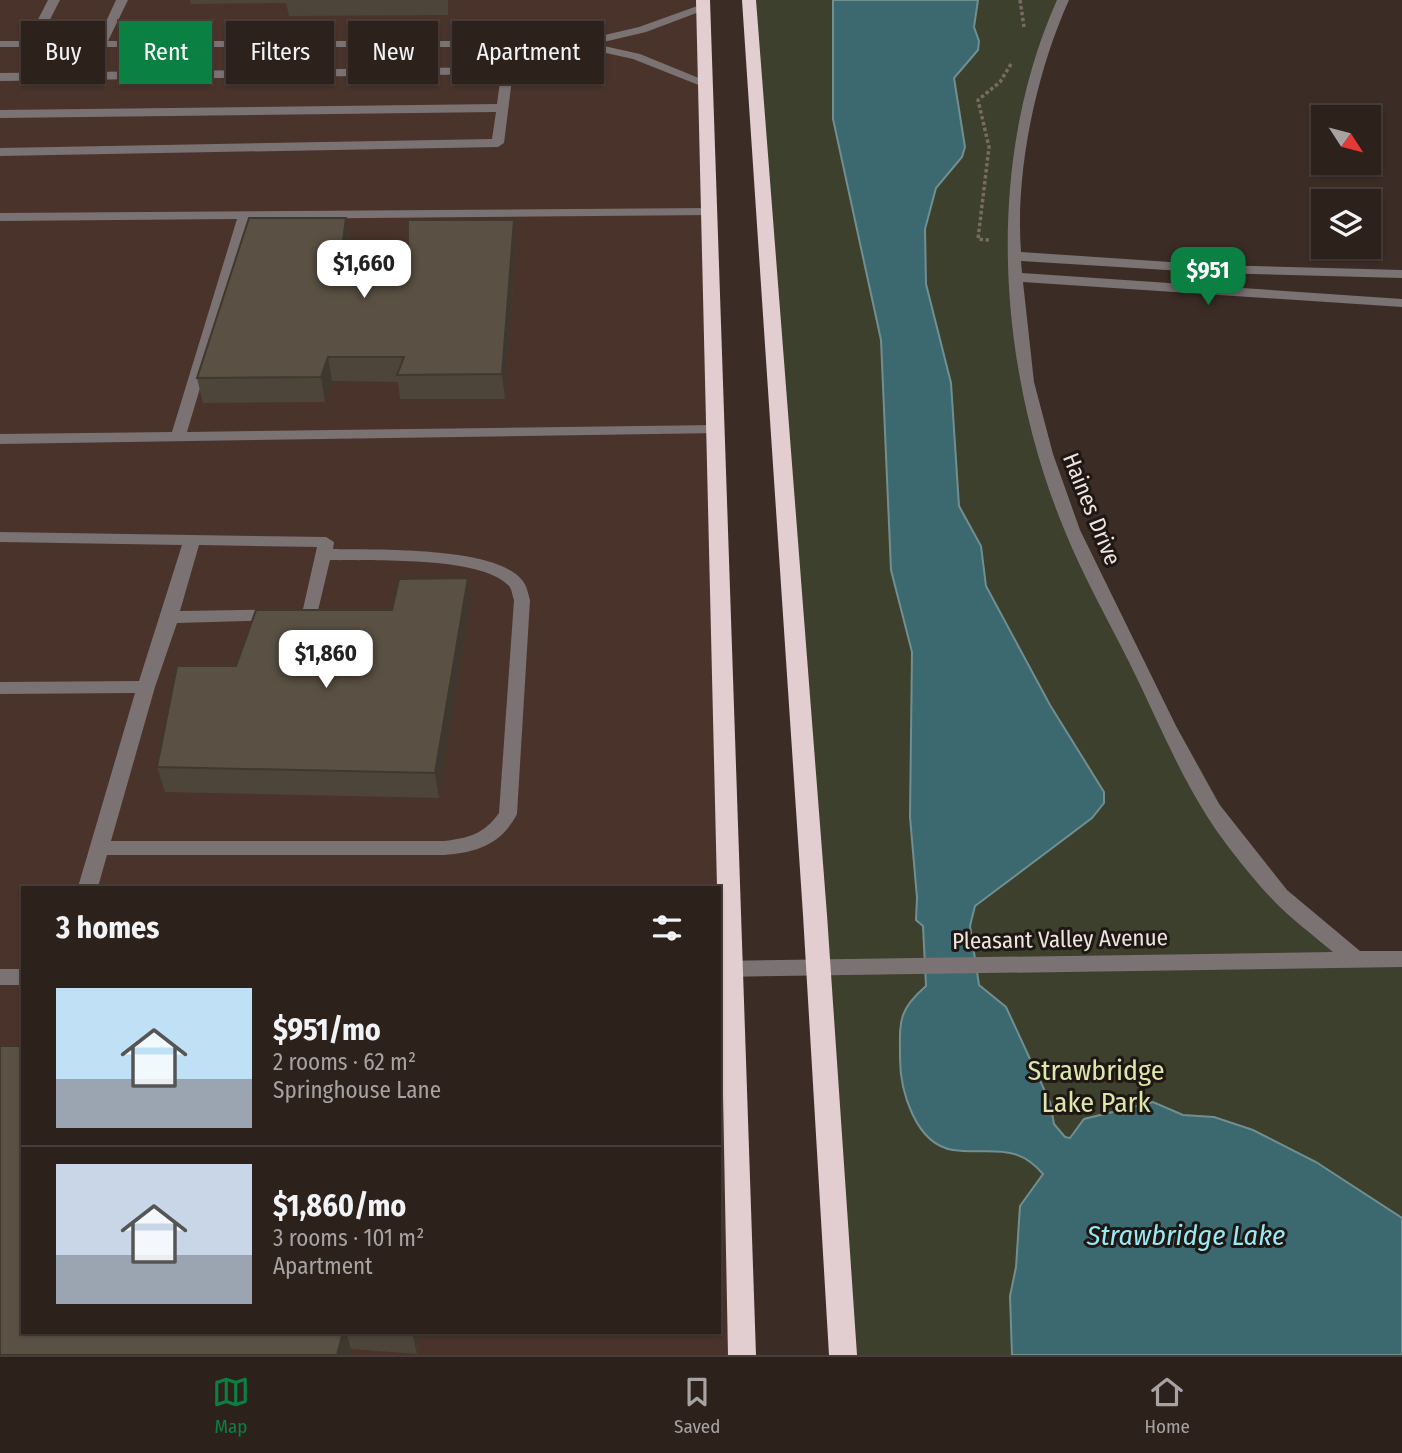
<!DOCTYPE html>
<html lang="en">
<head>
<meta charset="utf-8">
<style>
	:root { --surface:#2d211c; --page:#352925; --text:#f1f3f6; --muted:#a7a3a3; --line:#483e3b; --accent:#0b8043 }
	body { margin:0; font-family:"Fira Sans Condensed",sans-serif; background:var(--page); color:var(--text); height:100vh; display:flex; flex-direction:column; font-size:26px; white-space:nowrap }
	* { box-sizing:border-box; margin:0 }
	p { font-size:23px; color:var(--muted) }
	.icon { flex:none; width:38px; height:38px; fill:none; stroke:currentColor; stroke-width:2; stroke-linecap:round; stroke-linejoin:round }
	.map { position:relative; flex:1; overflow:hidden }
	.drawer { position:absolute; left:21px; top:886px; width:700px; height:448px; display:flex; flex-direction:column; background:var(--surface); border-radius:0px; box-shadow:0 2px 5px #0004,0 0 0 2px var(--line) }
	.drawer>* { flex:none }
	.guide { position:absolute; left:21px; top:21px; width:700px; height:63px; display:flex; gap:14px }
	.needle { width:46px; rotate:126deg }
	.tools { position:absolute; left:1311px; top:105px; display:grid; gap:14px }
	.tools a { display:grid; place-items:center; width:70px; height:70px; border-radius:0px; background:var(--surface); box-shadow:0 2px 5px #0004,0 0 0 2px var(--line); font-size:35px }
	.price { position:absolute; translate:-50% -60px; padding:0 16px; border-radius:14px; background:#fff; color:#222; font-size:23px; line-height:46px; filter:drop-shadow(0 2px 4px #0008) }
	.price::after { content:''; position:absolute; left:50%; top:42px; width:21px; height:16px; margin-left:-10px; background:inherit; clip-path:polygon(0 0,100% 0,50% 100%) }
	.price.active { background:var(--accent); color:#fff }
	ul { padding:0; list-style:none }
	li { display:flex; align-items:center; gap:21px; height:175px; padding:0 35px }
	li+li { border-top:2px solid var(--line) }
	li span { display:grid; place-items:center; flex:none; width:196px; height:140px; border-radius:0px; color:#555 }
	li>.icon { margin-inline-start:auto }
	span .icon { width:84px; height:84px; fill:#fffc; stroke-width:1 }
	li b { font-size:30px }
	h2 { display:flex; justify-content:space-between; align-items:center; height:84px; padding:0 35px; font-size:30px }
	.tag { padding:0 24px; border-radius:0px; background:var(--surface); box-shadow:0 2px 5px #0004,0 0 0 2px var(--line); font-size:24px; line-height:63px }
	.tag.active { background:var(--accent); color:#fff }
	.tab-bar { display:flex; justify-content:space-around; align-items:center; height:98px; border-top:2px solid var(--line); background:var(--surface); font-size:19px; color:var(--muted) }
	.tab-bar a { display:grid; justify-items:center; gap:4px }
	.tab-bar .active { color:var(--accent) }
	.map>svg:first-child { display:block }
</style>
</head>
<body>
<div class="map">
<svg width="1402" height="1355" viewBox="0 0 1402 1355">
	<rect width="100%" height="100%" fill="#3c2c26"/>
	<!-- built -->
	<path fill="#49332b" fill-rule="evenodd" d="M 0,0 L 703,0 L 742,1355 L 0,1355 ZM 23,887 L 719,887 L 719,1332 L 23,1332 Z"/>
	<!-- green -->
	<path fill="#3c402c" d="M 749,0 L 1062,0 L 1021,150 L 1016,277 L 1045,454 L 1127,639 L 1255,866 L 1355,959 L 1402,959 L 1402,1355 L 843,1355 Z"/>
	<!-- water -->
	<path fill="#3c696f" stroke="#718e91" stroke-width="2" d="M 833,0 L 978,0 L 974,27 L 979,41 L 978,50 L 954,78 L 965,147 L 962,157 L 936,188 L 925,229 L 926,284 L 951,383 L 959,506 L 981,546 L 986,586 L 1050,705 L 1104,792 L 1104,803 L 1092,818 L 975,906 L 970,926 L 979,985 L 1006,1007 L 1050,1102 L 1054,1124 L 1065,1137 L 1070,1138 L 1084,1119 L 1153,1102 L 1183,1115 L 1214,1117 L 1253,1130 L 1316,1162 L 1402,1218 L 1402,1355 L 1012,1355 L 1010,1296 L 1016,1267 L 1020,1206 L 1043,1174 C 1015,1141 989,1155 953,1150 C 915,1144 900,1090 900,1058 C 900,1022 897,1011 926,986 L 923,926 L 916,920 L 917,898 L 910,817 L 912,652 L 891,570 L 881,340 L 833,119 Z"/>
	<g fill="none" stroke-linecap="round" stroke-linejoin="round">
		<!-- path -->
		<path stroke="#786a65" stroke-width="3.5" stroke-dasharray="3.5 2.5" stroke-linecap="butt" d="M 1020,0 L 1024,27
			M 989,240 L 978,239 L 989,147 L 978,100 L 1000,82 L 1011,64"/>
		<!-- minor -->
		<path fill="#7b7274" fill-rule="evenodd" d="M 48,0 L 60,0 L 39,41 L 97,41 L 116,0 L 128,0 L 108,41 L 579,41 L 639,27 L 703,4 L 707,5 L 707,9 L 646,32 L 595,44 L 640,54 L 711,83 L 701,86 L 633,59 L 579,47 L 516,47 L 504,143 L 498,147 L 0,156 L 0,148 L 492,139 L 496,112 L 0,118 L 0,110 L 497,104 L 501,74 L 0,81 L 0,73 L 502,67 L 505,47 L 0,47 L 0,41 L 27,41 Z
			M 1057,0 L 1069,0 C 1036,73 1015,172 1021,252 L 1215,265 L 1402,270 L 1402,278 L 1215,273 L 1021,261 L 1022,273 L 1402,299 L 1402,307 L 1023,282 L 1034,382 L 1053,454 L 1080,530 L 1176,726 L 1219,804 L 1287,890 L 1360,951 L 1402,951 L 1402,967 L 719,977 L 719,961 L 1333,952 C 1313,935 1291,919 1273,900 C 1252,878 1220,838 1205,813 C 1175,765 1154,712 1129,662 C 1107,618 1082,574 1064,529 C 997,366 984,163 1057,0 Z
			M 708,208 L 713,209 L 713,215 L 250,219 L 187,432 L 715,425 L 723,430 L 720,433 L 0,444 L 0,434 L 172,432 L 237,219 L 0,221 L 0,213 Z
			M 0,532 L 326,537 L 334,542 L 333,549 C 375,550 495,546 522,580 C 527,586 528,593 530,600 L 517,814 C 501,845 477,852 444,855 L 107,855 L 98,887 L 78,887 L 135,693 L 0,694 L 0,682 L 139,681 L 182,545 L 0,542 ZM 199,545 L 317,547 L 303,609 L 180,611 ZM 330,560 C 371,561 480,556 508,585 C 512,588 512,595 514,600 L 499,813 C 484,834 469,838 444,841 L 111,841 L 155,687 L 177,623 L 316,619 Z
			M 0,969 L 23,969 L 23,985 L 0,985 Z"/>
		<!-- highway -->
		<path fill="#e2cdd1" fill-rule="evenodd" d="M 696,0 L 710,0 L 756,1355 L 728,1355 L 719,887 L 717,887 Z
			M 742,0 L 756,0 L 827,915 L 857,1355 L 829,1355 L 803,915 Z"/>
	</g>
	<!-- wall -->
	<path fill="#4d453a" d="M 190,0 L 448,0 L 448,15 L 289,16 L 286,3 L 191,4 Z
		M 346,218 L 350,242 L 349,249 L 516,244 L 505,399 L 400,399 L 398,382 L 332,381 L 325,402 L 203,403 L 197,378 Z
		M 471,603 L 439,798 L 165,792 L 157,767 L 236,666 L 392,610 Z
		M 23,1332 L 419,1332 L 417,1354 L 351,1349 L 350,1355 L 0,1355 Z"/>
	<!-- shaded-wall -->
	<path fill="#3f382f" d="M 346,218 L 350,242 L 346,273 L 342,249 Z
		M 514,220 L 516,244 L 505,399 L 502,374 Z
		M 328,357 L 332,381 L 325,402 L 321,377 Z
		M 468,578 L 471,603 L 439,798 L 435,773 Z
		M 343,1332 L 346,1332 L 351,1349 L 350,1355 L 337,1355 Z
		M 412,1332 L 419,1332 L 417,1354 Z"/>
	<!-- building -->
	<path fill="#5a5043" stroke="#3f382f" stroke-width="2" d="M 249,218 L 346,218 L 342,249 L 408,247 L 408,220 L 514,220 L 502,374 L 397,375 L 404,357 L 328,357 L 321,377 L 197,378 Z
		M 468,578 L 435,773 L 157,767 L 177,666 L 236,666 L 256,610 L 392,610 L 399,579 Z
		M 0,1046 L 23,1046 L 23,1332 L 343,1332 L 337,1355 L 0,1355 Z"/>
	<g text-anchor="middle" stroke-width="6" stroke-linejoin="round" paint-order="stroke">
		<!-- street labels -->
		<g font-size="23" fill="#eee4e0" stroke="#1e1714">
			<text transform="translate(1092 509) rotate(68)" y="8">Haines Drive</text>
			<text transform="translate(1060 939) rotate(-1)" y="8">Pleasant Valley Avenue</text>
		</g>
		<!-- near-park labels -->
		<g font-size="28" fill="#dbe7ab" stroke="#1e1714">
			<text x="1096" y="1080">Strawbridge<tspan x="1096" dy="32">Lake Park</tspan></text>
		</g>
		<!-- near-water labels -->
		<g font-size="28" font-style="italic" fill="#98e9f4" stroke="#1e1714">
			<text x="1186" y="1245">Strawbridge Lake</text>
		</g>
	</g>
</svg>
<div class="tools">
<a><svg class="needle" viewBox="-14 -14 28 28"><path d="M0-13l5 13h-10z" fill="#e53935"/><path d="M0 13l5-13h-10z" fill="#a7a3a3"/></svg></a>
<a><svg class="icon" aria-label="layers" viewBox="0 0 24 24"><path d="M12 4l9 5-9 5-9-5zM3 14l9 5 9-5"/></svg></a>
</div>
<b class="price" style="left:364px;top:300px">$1,660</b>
<b class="price active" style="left:1208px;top:307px">$951</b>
<b class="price" style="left:326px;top:690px">$1,860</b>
<div class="guide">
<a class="tag">Buy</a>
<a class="tag active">Rent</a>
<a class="tag">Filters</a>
<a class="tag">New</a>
<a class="tag">Apartment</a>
</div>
<section class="drawer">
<h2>3 homes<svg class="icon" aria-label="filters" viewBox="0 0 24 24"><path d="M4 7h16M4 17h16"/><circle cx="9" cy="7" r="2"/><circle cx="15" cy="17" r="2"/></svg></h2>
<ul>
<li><span style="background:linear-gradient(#bfe0f5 65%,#9aa5b1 0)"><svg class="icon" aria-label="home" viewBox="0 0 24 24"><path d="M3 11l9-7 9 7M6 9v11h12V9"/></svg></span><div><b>$951/mo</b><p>2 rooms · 62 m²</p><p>Springhouse Lane</p></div></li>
<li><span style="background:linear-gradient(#c9d6e8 65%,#9aa5b1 0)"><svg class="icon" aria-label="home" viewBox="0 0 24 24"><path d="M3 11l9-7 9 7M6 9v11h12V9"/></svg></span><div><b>$1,860/mo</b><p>3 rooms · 101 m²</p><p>Apartment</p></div></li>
</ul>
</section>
</div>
<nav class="tab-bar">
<a class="active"><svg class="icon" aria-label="map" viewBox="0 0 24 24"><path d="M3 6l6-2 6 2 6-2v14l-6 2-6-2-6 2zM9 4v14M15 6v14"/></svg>Map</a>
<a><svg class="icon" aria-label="saved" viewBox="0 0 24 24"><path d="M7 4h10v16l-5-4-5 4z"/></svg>Saved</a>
<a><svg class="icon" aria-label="home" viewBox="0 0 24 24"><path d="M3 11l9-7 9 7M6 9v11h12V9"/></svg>Home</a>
</nav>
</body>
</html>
